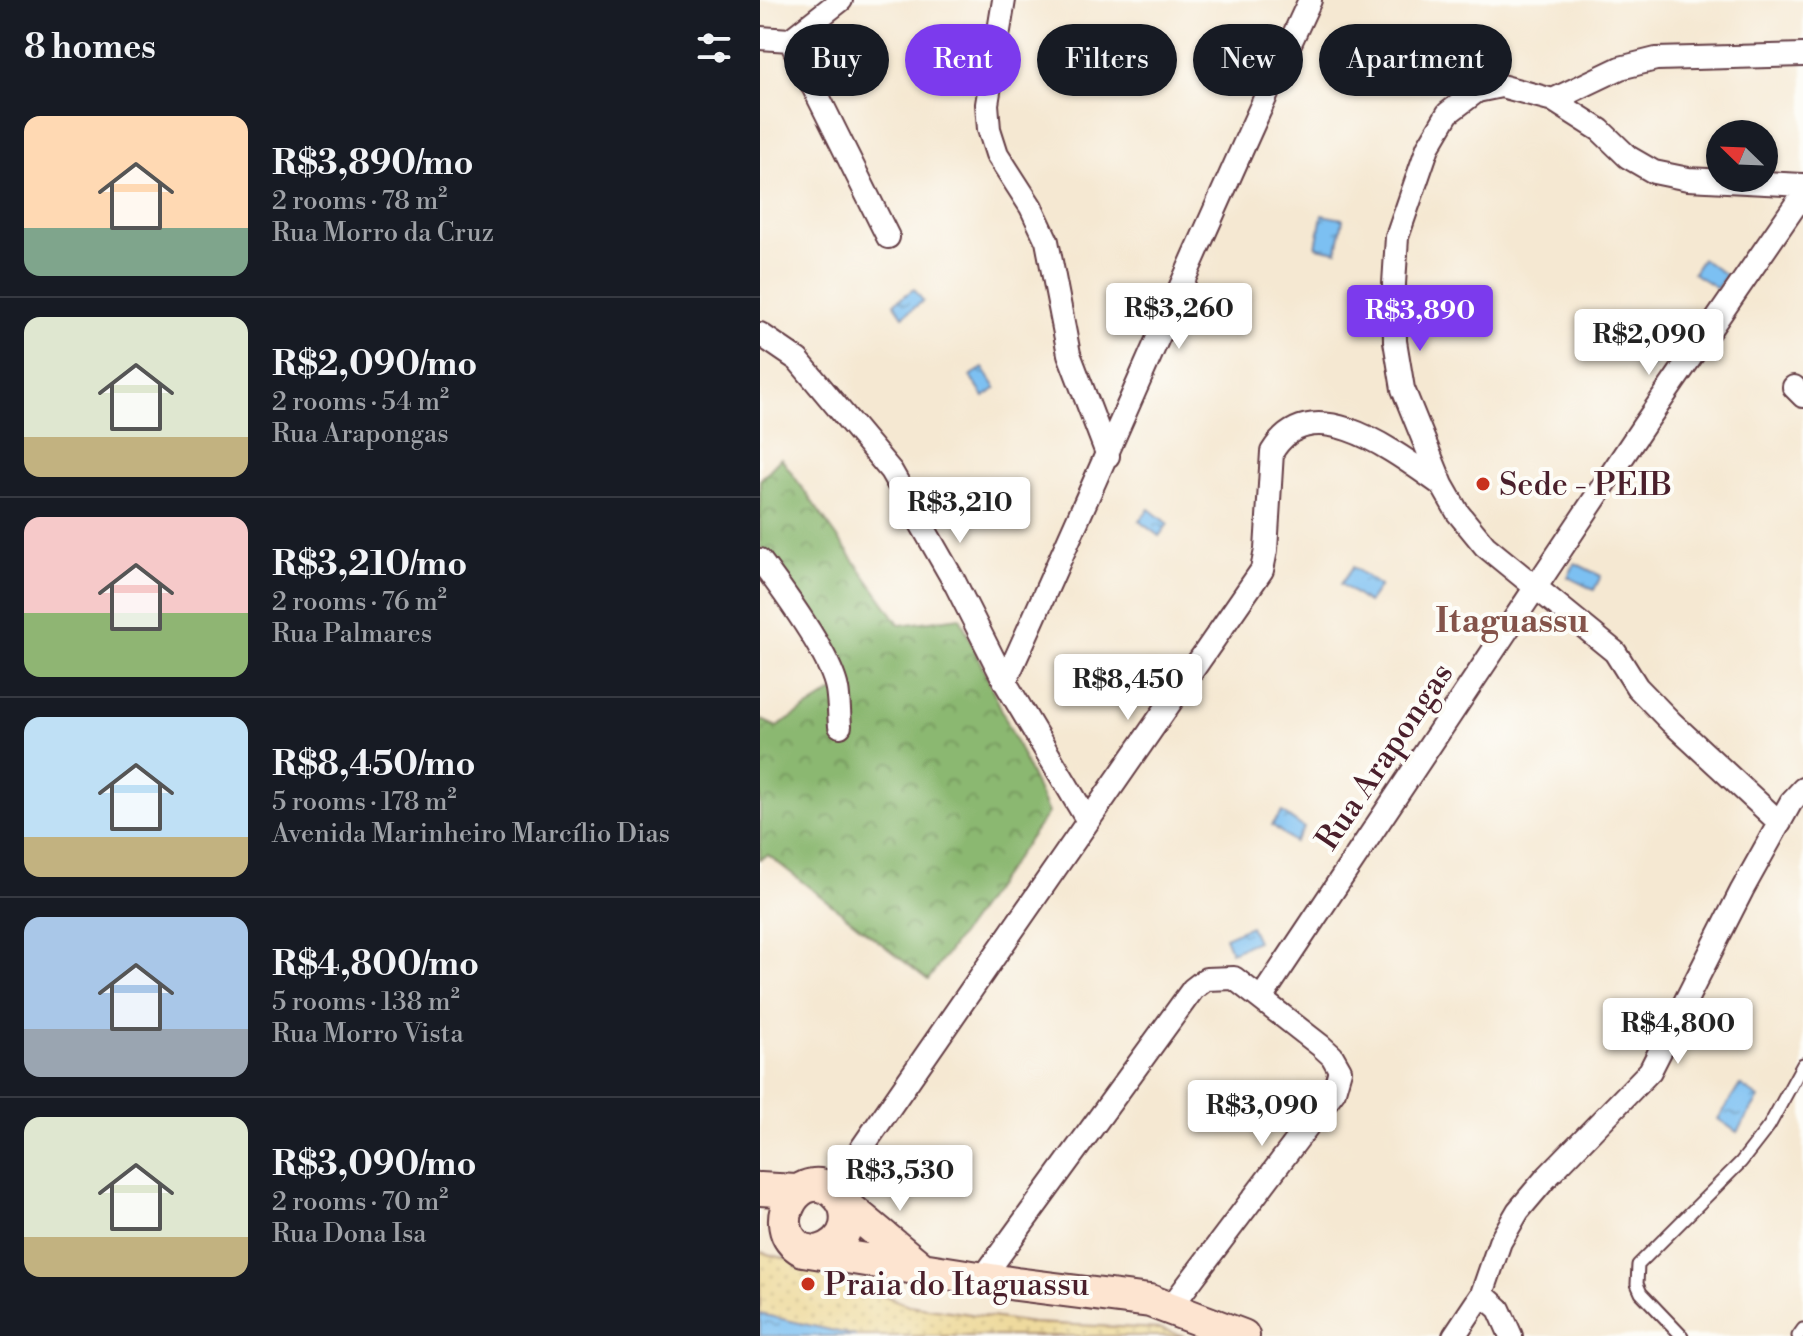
<!DOCTYPE html>
<html lang="en">
<head>
<meta charset="utf-8">
<style>
	:root { --surface:#171b24; --page:#20242c; --text:#f1f3f6; --muted:#9ea1a6; --line:#363941; --accent:#7c3aed }
	body { margin:0; font-family:"Libre Bodoni",serif; background:var(--page); color:var(--text); height:100vh; display:flex; flex-direction:column; font-size:30px; white-space:nowrap }
	* { box-sizing:border-box; margin:0 }
	p { font-size:26px; color:var(--muted) }
	.icon { flex:none; width:44px; height:44px; fill:none; stroke:currentColor; stroke-width:2; stroke-linecap:round; stroke-linejoin:round }
	.map { position:relative; flex:1; overflow:hidden }
	.drawer { display:flex; flex-direction:column; background:var(--surface); width:760px }
	.drawer>* { flex:none }
	.banner { position:absolute; left:24px; top:24px; width:760px; height:72px; display:flex; gap:16px }
	.needle { width:52px; rotate:293deg }
	.fabs { position:absolute; left:946px; top:120px; display:grid; gap:16px }
	.fabs a { display:grid; place-items:center; width:72px; height:72px; border-radius:50%; background:var(--surface); box-shadow:0 2px 6px #0004; font-size:40px }
	.price { position:absolute; translate:-50% -68px; padding:0 18px; border-radius:8px; background:#fff; color:#222; font-size:26px; line-height:52px; filter:drop-shadow(0 2px 4px #0008) }
	.price::after { content:''; position:absolute; left:50%; top:48px; width:24px; height:18px; margin-left:-12px; background:inherit; clip-path:polygon(0 0,100% 0,50% 100%) }
	.price.active { background:var(--accent); color:#fff }
	ul { padding:0; list-style:none }
	li { display:flex; align-items:center; gap:24px; height:200px; padding:0 24px }
	li+li { border-top:2px solid var(--line) }
	li span { display:grid; place-items:center; flex:none; width:224px; height:160px; border-radius:16px; color:#555 }
	li>.icon { margin-inline-start:auto }
	span .icon { width:96px; height:96px; fill:#fffc; stroke-width:1 }
	li b { font-size:34px }
	h2 { display:flex; justify-content:space-between; align-items:center; height:96px; padding:0 24px; font-size:34px }
	.chip { padding:0 28px; border-radius:36px; background:var(--surface); box-shadow:0 2px 6px #0004; font-size:28px; line-height:72px }
	.chip.active { background:var(--accent); color:#fff }
	main { display:flex; flex:1; min-height:0 }
	.map>svg:first-child { display:block }
</style>
</head>
<body>
<main>
<section class="drawer">
<h2>8 homes<svg class="icon" aria-label="filters" viewBox="0 0 24 24"><path d="M4 7h16M4 17h16"/><circle cx="9" cy="7" r="2"/><circle cx="15" cy="17" r="2"/></svg></h2>
<ul>
<li><span style="background:linear-gradient(#ffd9b3 70%,#7fa58c 0)"><svg class="icon" aria-label="home" viewBox="0 0 24 24"><path d="M3 11l9-7 9 7M6 9v11h12V9"/></svg></span><div><b>R$3,890/mo</b><p>2 rooms · 78 m²</p><p>Rua Morro da Cruz</p></div></li>
<li><span style="background:linear-gradient(#dfe7d0 75%,#c2b280 0)"><svg class="icon" aria-label="home" viewBox="0 0 24 24"><path d="M3 11l9-7 9 7M6 9v11h12V9"/></svg></span><div><b>R$2,090/mo</b><p>2 rooms · 54 m²</p><p>Rua Arapongas</p></div></li>
<li><span style="background:linear-gradient(#f6c9c9 60%,#8fb573 0)"><svg class="icon" aria-label="home" viewBox="0 0 24 24"><path d="M3 11l9-7 9 7M6 9v11h12V9"/></svg></span><div><b>R$3,210/mo</b><p>2 rooms · 76 m²</p><p>Rua Palmares</p></div></li>
<li><span style="background:linear-gradient(#bfe0f5 75%,#c2b280 0)"><svg class="icon" aria-label="home" viewBox="0 0 24 24"><path d="M3 11l9-7 9 7M6 9v11h12V9"/></svg></span><div><b>R$8,450/mo</b><p>5 rooms · 178 m²</p><p>Avenida Marinheiro Marcílio Dias</p></div></li>
<li><span style="background:linear-gradient(#a9c7e8 70%,#9aa5b1 0)"><svg class="icon" aria-label="home" viewBox="0 0 24 24"><path d="M3 11l9-7 9 7M6 9v11h12V9"/></svg></span><div><b>R$4,800/mo</b><p>5 rooms · 138 m²</p><p>Rua Morro Vista</p></div></li>
<li><span style="background:linear-gradient(#dfe7d0 75%,#c2b280 0)"><svg class="icon" aria-label="home" viewBox="0 0 24 24"><path d="M3 11l9-7 9 7M6 9v11h12V9"/></svg></span><div><b>R$3,090/mo</b><p>2 rooms · 70 m²</p><p>Rua Dona Isa</p></div></li>
</ul>
</section>
<div class="map">
<svg width="1043" height="1336" viewBox="0 0 1043 1336">
	<defs>
		<pattern id="forest-crowns" width="20" height="18" patternUnits="userSpaceOnUse" patternTransform="scale(2)"><rect width="20" height="18" fill="#8bb871"/><path d="M2 6a3 3 0 1 1 6 0M12 15a3 3 0 1 1 6 0" fill="none" stroke="#74955d"/></pattern>
		<pattern id="sand-dots" width="8" height="8" patternUnits="userSpaceOnUse" patternTransform="scale(2)"><rect width="8" height="8" fill="#eeda9e"/><path d="M2 2h.1M6 6h.1" fill="none" stroke="#cebb88" stroke-width="1.8" stroke-linecap="round"/></pattern>
		<pattern id="water-ripples" width="26" height="14" patternUnits="userSpaceOnUse" patternTransform="scale(2)"><rect width="26" height="14" fill="#7bc0f2"/><path d="M2 4q2-2 4 0t4 0M15 11q2-2 4 0t4 0" fill="none" stroke="#679bc4"/></pattern>
	</defs>
	<rect width="100%" height="100%" fill="#fdfcf7"/>
	<filter id="ink" filterUnits="userSpaceOnUse"><feTurbulence type="fractalNoise" baseFrequency=".0125" numOctaves="2"/><feDisplacementMap in="SourceGraphic" scale="16" xChannelSelector="R" yChannelSelector="G"/><feConvolveMatrix kernelMatrix="1 2 1 2 8 2 1 2 1" color-interpolation-filters="sRGB"/></filter>
	<filter id="wash" filterUnits="userSpaceOnUse"><feTurbulence type="fractalNoise" baseFrequency=".006" numOctaves="4" result="noise"/><feDisplacementMap in="SourceGraphic" scale="32" xChannelSelector="R" yChannelSelector="G"/><feGaussianBlur stdDeviation="1.8" result="paint"/><feColorMatrix in="noise" values="0 0 0 0 0 0 0 0 0 0 0 0 0 0 0 0 0 1.4 0 .05"/><feComposite in="paint" operator="in"/></filter>
	<g filter="url(#wash)">
		<rect width="100%" height="100%" fill="#f5e8d2"/>
		<!-- forest -->
		<path fill="url(#forest-crowns)" stroke="#6a6c4e" stroke-width="2" d="M 21,458 L 140,625 L 200,617 L 288,813 L 168,980 L 8,855 L 0,859 L 0,719 L 17,727 L 87,683 L 47,612 L 0,546 L 0,480 Z"/>
		<!-- sand -->
		<path fill="url(#sand-dots)" stroke="#9c7c64" stroke-width="2" d="M 0,1252 L 43,1263 L 148,1305 L 272,1323 L 402,1329 L 424,1336 L 96,1336 L 0,1314 Z"/>
		<!-- water -->
		<path fill="url(#water-ripples)" stroke="#62708e" stroke-width="2" d="M 562,215 L 583,219 L 577,251 L 556,247 Z
			M 942,259 L 966,275 L 957,288 L 933,273 Z
			M 154,289 L 163,301 L 143,316 L 134,303 Z
			M 879,338 L 901,356 L 891,368 L 869,350 Z
			M 223,368 L 236,388 L 224,397 L 210,376 Z
			M 389,509 L 408,524 L 399,536 L 379,521 Z
			M 815,563 L 841,576 L 834,590 L 808,577 Z
			M 593,567 L 620,586 L 608,603 L 581,584 Z
			M 522,812 L 544,828 L 534,842 L 512,825 Z
			M 490,926 L 497,941 L 471,952 L 465,937 Z
			M 980,1085 L 999,1098 L 977,1132 L 958,1119 Z
			M 0,1314 L 96,1336 L 0,1336 Z"/>
	</g>
	<g filter="url(#ink)">
		<g fill="none" stroke-linecap="round" stroke-linejoin="round">
			<!-- lane casing -->
			<g stroke="#643d44" stroke-width="15">
				<path id="lane" d="M 922,1336 L 881,1293 L 877,1284 L 878,1265 L 981,1162 L 1009,1126 L 1043,1064
					M 1038,1336 L 1043,1329"/>
			</g>
			<!-- street casing -->
			<g stroke="#643d44" stroke-width="26">
				<path id="street" d="M 244,0 L 227,104 L 229,129 L 237,154 L 271,207 L 287,241 L 309,354 L 348,456
					M 0,38 L 30,40 L 81,0
					M 30,40 L 128,237
					M 793,100 L 860,68 L 896,59 L 1043,55
					M 0,334 L 38,360 L 131,471 L 195,583 L 245,682 L 328,821
					M 1034,387 L 1043,396
					M 0,560 C 21,588 71,656 77,689 C 79,701 79,714 80,726
					M 245,682 C 348,455 445,226 550,0
					M 1020,823 L 911,722 L 877,687 L 855,652 L 725,546 L 698,513 L 682,485 L 643,389 L 635,341 L 634,284 L 637,237 L 668,147 L 688,113 L 717,91 L 741,86 L 793,100 L 840,130 L 868,157 L 894,172 L 928,179 L 1043,185
					M 502,997 L 884,425 L 1043,194
					M 72,1191 L 502,570 L 506,550 L 512,452 C 552,385 640,456 682,485
					M 222,1279 L 433,989 L 446,979 L 474,978 L 561,1046 L 572,1056 L 580,1070 L 574,1091 L 411,1307
					M 722,1294 L 739,1309 L 751,1336
					M 694,1336 L 722,1294 L 740,1242 L 758,1211 L 786,1178 L 890,1071 L 982,890 L 1031,802 L 1043,789"/>
			</g>
			<!-- secondary casing -->
			<g stroke="#643d44" stroke-width="36">
				<path id="secondary" d="M 0,1189 L 36,1191
					M 83,1203 L 160,1267
					M 61,1251 C 73,1247 83,1239 86,1226 C 88,1215 86,1204 78,1196 C 43,1158 0,1227 43,1250 L 256,1284 L 390,1301 L 483,1336"/>
			</g>
			<!-- lane -->
			<use href="#lane" stroke="#fff" stroke-width="11"/>
			<!-- street -->
			<use href="#street" stroke="#fff" stroke-width="22"/>
			<!-- secondary -->
			<use href="#secondary" stroke="#fde4d0" stroke-width="32"/>
		</g>
	</g>
	<!-- markers -->
	<g fill="#c8321e" stroke="#fdfcf7" stroke-width="3">
		<circle cx="723" cy="484" r="8"/>
		<circle cx="48" cy="1284" r="8"/>
	</g>
	<g text-anchor="middle" stroke-width="8" stroke-linejoin="round" paint-order="stroke">
		<!-- poi labels -->
		<g font-size="32" fill="#4a1f2b" stroke="#fdfcf7" text-anchor="start">
			<text x="739" y="495">Sede - PEIB</text>
			<text x="64" y="1295">Praia do Itaguassu</text>
		</g>
		<!-- street labels -->
		<g font-size="32" fill="#4a1f2b" stroke="#fdfcf7">
			<text transform="translate(624 756) rotate(-56)" y="11">Rua Arapongas</text>
		</g>
		<!-- neighbourhood labels -->
		<g font-size="34" font-weight="bold" fill="#84534a" stroke="#fdfcf7">
			<text x="752" y="632">Itaguassu</text>
		</g>
	</g>
</svg>
<div class="fabs">
<a><svg class="needle" viewBox="-14 -14 28 28"><path d="M0-13l5 13h-10z" fill="#e53935"/><path d="M0 13l5-13h-10z" fill="#9ea1a6"/></svg></a>
</div>
<b class="price" style="left:419px;top:351px">R$3,260</b>
<b class="price active" style="left:660px;top:353px">R$3,890</b>
<b class="price" style="left:889px;top:377px">R$2,090</b>
<b class="price" style="left:200px;top:545px">R$3,210</b>
<b class="price" style="left:368px;top:722px">R$8,450</b>
<b class="price" style="left:918px;top:1066px">R$4,800</b>
<b class="price" style="left:502px;top:1148px">R$3,090</b>
<b class="price" style="left:140px;top:1213px">R$3,530</b>
<div class="banner">
<a class="chip">Buy</a>
<a class="chip active">Rent</a>
<a class="chip">Filters</a>
<a class="chip">New</a>
<a class="chip">Apartment</a>
</div>
</div>
</main>
</body>
</html>
